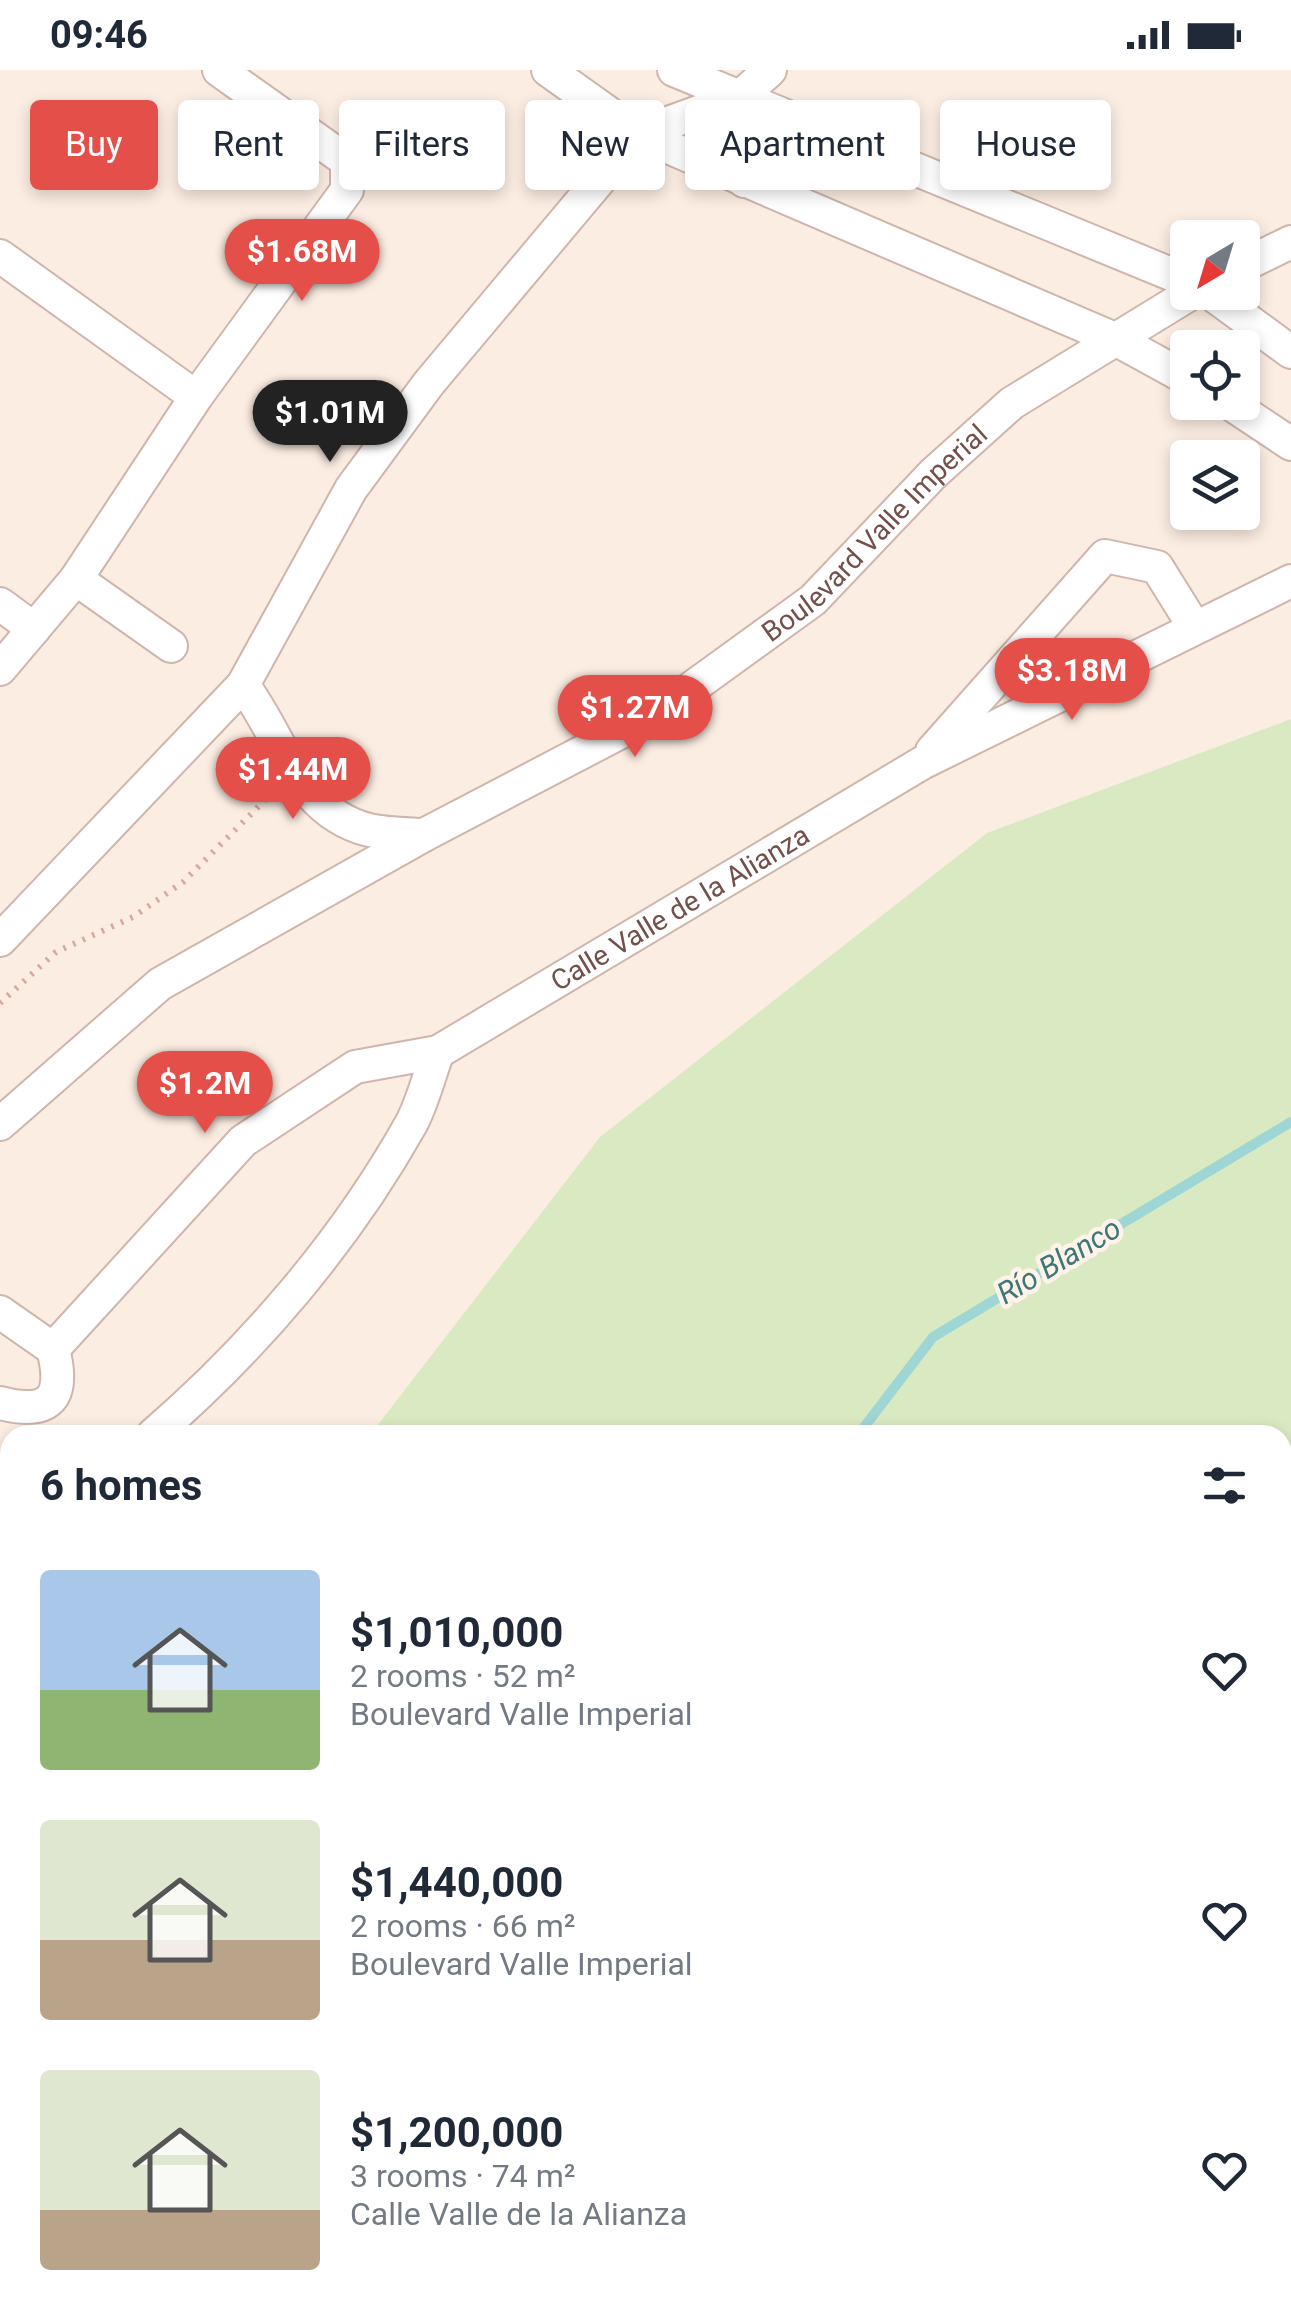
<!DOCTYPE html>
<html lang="en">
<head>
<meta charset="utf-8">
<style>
	:root { --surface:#fff; --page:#f6f6f7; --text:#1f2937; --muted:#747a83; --accent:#e54f49 }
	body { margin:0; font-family:Roboto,sans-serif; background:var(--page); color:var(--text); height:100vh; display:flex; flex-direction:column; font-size:38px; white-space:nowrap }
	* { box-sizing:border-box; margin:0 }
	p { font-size:32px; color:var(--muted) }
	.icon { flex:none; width:55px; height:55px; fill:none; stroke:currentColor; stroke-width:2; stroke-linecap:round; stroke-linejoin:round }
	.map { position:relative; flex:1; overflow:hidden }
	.side { position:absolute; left:0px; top:1355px; width:1292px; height:890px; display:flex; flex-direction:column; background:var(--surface); border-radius:30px 30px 0 0; box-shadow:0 5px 15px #0003 }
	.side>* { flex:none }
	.top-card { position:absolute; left:30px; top:30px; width:1232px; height:90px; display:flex; gap:20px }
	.needle { width:65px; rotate:218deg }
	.fabs { position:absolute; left:1170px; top:150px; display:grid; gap:20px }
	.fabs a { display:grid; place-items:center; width:90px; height:90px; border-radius:10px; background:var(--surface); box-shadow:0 5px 15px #0003; font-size:50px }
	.price { position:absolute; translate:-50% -85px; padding:0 22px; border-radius:35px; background:var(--accent); color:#fff; font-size:32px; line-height:65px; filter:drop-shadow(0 2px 5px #0008) }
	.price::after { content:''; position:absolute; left:50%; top:60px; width:30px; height:22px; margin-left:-15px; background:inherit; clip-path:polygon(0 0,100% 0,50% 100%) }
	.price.selected { background:#222; color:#fff }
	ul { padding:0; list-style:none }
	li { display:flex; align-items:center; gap:30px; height:250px; padding:0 40px }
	li span { display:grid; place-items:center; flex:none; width:280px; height:200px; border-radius:10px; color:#555 }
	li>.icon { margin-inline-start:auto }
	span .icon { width:120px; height:120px; fill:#fffc; stroke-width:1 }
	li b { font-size:42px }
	h2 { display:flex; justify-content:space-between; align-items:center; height:120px; padding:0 40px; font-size:42px }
	.pill { padding:0 35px; border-radius:10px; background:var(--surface); box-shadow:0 5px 15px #0003; font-size:35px; line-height:90px }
	.pill.selected { background:var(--accent); color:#fff }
	.status { display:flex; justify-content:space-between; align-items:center; height:70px; padding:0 50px; background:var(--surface); direction:ltr }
	.status svg { height:28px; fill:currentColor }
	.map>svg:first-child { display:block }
</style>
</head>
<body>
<div class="status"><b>09:46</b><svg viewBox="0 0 49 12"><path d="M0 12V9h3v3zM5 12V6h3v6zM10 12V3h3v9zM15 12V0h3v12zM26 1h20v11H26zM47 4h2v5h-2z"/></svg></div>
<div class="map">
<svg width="1291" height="2245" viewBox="0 0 1291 2245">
	<rect width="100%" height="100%" fill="#fcede2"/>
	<!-- green -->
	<path fill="#d9e9c1" d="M 1291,649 L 1291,1568 L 1283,1578 L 1282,1365 L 370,1365 L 600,1067 L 987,763 Z
		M 10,1662 L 10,2235 L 636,2235 L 617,2245 L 0,2245 L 0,1666 Z"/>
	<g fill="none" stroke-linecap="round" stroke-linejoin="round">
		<!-- stream -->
		<path stroke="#9ed6d5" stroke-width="10" d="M 858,1365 L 933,1267 L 1291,1052
			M 0,2076 L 10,2070"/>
		<!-- street casing -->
		<g stroke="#cfb5ac" stroke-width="36">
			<g id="street">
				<path d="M 548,0 L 638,64 L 1117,270 L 1188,309"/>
				<path d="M 674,0 L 1188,211"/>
				<path d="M 740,27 L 744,111"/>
				<path d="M 0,186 L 196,327"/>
				<path d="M 1242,196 L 1291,172"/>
				<path d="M 1209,222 L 1291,282"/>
				<path d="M 1228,332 L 1291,374"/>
				<path d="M 76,509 L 196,327 L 347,120 L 347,91 L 219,0"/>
				<path d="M 0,534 L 34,559"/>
				<path d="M 0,599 L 76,509 L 171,576"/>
				<path d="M 243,615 C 283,668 297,742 369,760 C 386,764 406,764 424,765"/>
				<path d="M 932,681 L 1105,486 L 1157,497 L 1195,558"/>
				<path d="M 0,870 L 243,615 L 351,419 L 429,313 L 638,64 L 740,27 L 770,0"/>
				<path id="s1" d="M 0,1054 L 160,914 L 424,765 L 657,643 L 813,530 L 933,404 L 1012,333 L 1193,222"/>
				<path d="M 0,1242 L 53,1279 C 66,1328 50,1346 0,1333"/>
				<path id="s2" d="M 53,1279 L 243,1071 L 355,997 L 438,982 L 922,693 L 1291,511"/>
				<path d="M 153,1365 C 254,1278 346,1170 411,1054 C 423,1032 429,1005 438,982"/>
				<path d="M 0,1484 L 10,1478"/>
				<path d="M 1282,1822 L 1291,1814"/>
				<path d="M 1282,1970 L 1291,1961"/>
				<path d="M 938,2245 L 947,2235"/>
			</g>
		</g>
		<!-- path -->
		<path stroke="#d5a99e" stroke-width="6" stroke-dasharray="2.5 8" stroke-linecap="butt" d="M 0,933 L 56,882 L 133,847 L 183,812 L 270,725"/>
		<!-- street -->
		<use href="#street" stroke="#fff" stroke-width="32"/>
	</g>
	<g text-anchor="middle" stroke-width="9" stroke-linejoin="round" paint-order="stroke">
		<!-- street labels -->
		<g font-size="28" fill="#735049" stroke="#fff2e8">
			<text dy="10" stroke="none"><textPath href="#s1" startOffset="1062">Boulevard Valle Imperial</textPath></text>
			<text dy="10" stroke="none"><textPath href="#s2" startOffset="782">Calle Valle de la Alianza</textPath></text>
		</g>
		<!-- water labels -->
		<g font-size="30" font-style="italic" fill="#3d7878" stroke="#fff2e8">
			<text transform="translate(1059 1191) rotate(-31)" y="10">Río Blanco</text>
		</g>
	</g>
</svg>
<div class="fabs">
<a><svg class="needle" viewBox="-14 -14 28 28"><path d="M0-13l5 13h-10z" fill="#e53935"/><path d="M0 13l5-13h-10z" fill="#747a83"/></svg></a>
<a><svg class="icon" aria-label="locate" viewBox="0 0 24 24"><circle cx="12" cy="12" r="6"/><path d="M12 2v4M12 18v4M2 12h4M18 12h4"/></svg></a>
<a><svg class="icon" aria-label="layers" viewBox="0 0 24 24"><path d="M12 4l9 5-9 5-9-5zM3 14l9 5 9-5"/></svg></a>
</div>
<b class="price" style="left:302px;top:234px">$1.68M</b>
<b class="price selected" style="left:330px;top:395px">$1.01M</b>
<b class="price" style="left:1072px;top:653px">$3.18M</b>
<b class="price" style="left:635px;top:690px">$1.27M</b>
<b class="price" style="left:293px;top:752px">$1.44M</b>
<b class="price" style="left:205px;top:1066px">$1.2M</b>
<div class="top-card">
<a class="pill selected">Buy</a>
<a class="pill">Rent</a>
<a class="pill">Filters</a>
<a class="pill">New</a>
<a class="pill">Apartment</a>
<a class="pill">House</a>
</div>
<section class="side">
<h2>6 homes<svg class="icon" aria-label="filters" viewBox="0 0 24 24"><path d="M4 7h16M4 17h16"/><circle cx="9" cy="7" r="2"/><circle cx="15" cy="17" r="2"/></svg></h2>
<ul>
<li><span style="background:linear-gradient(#a9c7e8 60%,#8fb573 0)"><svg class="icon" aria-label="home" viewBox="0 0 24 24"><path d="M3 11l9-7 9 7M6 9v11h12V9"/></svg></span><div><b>$1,010,000</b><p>2 rooms · 52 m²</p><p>Boulevard Valle Imperial</p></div><svg class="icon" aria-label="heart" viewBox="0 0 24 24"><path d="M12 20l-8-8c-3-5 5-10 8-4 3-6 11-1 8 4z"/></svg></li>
<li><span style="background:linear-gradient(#dfe7d0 60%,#b9a48a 0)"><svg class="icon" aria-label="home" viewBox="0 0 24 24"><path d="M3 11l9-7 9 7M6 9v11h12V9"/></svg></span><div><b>$1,440,000</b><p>2 rooms · 66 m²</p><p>Boulevard Valle Imperial</p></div><svg class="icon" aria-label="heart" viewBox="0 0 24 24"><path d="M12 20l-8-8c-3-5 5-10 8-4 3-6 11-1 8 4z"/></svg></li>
<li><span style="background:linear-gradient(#dfe7d0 70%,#b9a48a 0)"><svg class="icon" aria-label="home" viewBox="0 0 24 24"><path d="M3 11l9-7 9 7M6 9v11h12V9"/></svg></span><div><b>$1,200,000</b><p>3 rooms · 74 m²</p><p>Calle Valle de la Alianza</p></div><svg class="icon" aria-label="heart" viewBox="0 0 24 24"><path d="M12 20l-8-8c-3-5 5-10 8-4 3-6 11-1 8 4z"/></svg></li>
</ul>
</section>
</div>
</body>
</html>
